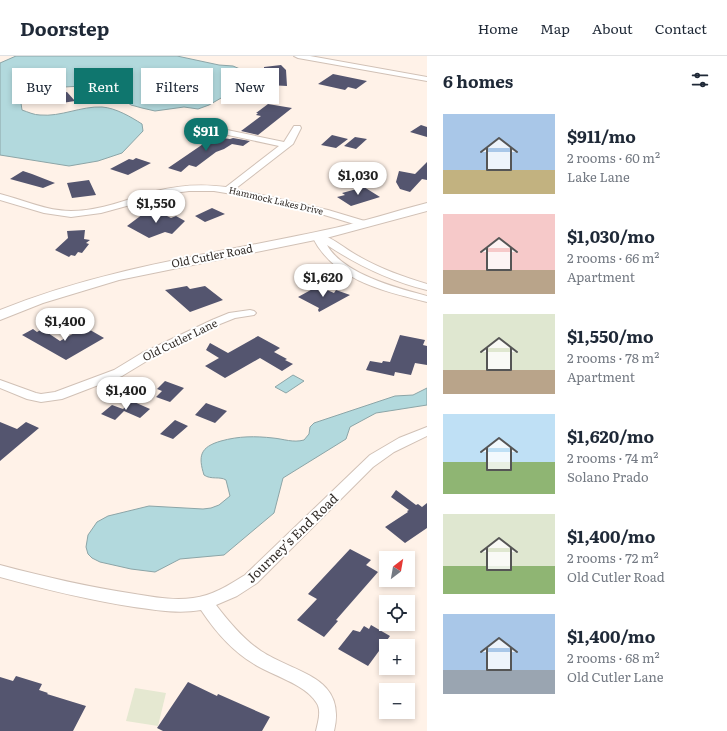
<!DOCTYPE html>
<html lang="en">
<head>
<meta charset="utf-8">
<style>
	:root { --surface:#fff; --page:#f6f6f7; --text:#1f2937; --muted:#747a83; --line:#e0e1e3; --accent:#0f766e }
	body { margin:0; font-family:Literata,serif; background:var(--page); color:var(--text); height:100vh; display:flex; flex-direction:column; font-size:15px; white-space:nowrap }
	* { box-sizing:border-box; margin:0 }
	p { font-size:13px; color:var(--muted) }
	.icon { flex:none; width:22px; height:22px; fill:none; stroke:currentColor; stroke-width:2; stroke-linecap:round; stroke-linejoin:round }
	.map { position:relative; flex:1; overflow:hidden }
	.side { display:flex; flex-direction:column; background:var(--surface); width:300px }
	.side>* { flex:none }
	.banner { position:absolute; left:12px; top:12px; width:355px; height:36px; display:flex; gap:8px }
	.needle { width:26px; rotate:31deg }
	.buttons { position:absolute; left:379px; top:495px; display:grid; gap:8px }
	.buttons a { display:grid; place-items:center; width:36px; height:36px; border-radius:0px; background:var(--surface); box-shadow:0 2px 6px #0003; font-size:20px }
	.price { position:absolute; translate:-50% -34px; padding:0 9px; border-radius:14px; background:#fff; color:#222; font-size:13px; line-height:26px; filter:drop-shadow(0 1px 2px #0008) }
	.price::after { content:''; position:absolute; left:50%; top:24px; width:12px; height:9px; margin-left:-6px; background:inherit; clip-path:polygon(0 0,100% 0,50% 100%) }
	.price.on { background:var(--accent); color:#fff }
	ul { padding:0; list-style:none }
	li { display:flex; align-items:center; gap:12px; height:100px; padding:0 16px }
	li span { display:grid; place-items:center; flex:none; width:112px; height:80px; border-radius:0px; color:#555 }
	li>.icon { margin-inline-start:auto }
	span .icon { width:48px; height:48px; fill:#fffc; stroke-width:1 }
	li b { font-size:17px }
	h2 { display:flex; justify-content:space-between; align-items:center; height:48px; padding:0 16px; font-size:17px }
	.tag { padding:0 14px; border-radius:0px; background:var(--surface); box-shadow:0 2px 6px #0003; font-size:14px; line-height:36px }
	.tag.on { background:var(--accent); color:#fff }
	header { display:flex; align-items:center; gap:24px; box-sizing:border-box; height:56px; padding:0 20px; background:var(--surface); border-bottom:1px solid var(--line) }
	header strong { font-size:19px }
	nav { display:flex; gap:22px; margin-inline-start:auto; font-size:14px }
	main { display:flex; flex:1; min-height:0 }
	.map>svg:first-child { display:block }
</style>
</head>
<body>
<header>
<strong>Doorstep</strong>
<nav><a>Home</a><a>Map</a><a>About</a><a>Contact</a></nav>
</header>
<main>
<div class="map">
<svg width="427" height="675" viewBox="0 0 427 675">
	<rect width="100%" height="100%" fill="#fff2e8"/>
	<!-- green -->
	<path fill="#e5e8d1" d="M 135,632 L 166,637 L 158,670 L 126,665 Z"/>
	<!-- water -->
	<path fill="#b2d9dd" stroke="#8ca5a7" d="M 16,0 L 177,0 L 219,9 L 233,10 L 254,19 L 254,23 L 209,49 L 198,53 L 184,51 L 155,55 L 142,52 L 131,49 L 111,35 L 100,31 L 83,30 L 64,31 L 36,36 L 21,47 L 22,54 C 28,56 34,59 40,59 C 61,61 81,50 102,51 C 116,52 131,61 142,68 L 143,75 L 122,97 L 98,105 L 69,110 L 0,99 L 0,7 Z
		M 293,319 L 304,325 L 286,337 L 275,331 Z
		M 427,332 L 427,349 L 376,357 L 350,371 L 346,383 L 283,422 L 274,457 L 224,499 L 180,503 L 155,516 L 131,513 L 100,506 L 92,502 L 88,498 L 86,491 L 88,479 L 97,466 L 108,460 L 149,450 L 203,453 L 211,452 L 219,449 L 230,440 L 226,424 C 220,420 211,424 204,419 C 198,400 200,391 221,385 C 239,380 255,380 273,382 C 284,383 293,387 304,384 L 309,378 L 310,371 L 314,367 L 395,340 L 413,339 Z"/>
	<!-- building -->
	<path fill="#54556f" d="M 281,9 L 286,14 L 287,30 L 268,29 L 268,21 L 264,21 L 264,11 Z
		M 333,18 L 367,25 L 356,33 L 348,31 L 345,34 L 318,28 Z
		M 67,36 L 75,45 L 62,47 L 60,44 L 49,38 Z
		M 268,48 L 292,52 L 258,79 L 241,75 L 261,60 L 256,59 L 258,57 L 256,57 Z
		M 421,69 L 427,71 L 427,81 L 410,76 Z
		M 332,79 L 348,83 L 336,92 L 321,89 Z
		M 216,81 L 230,83 L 233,82 L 250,85 L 243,90 L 232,88 L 224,93 L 216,96 L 196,111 L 189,109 L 181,116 L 168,112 L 209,84 L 211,84 Z
		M 355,81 L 367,83 L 356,93 L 344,90 Z
		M 136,102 L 151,107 L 128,119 L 110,113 L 129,103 L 133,104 Z
		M 427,106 L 427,124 L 422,123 L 410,136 L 400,133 L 396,126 L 399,115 L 415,118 Z
		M 23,115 L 32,118 L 55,127 L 43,132 L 10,123 Z
		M 89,124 L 96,139 L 72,142 L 67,127 Z
		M 364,131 L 380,141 L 351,150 L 337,141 L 345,139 L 342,137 Z
		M 212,152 L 225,158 L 205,166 L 195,160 Z
		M 155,154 L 171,162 L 176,160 L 185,165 L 172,178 L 165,176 L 149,182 L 127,170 L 147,155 Z
		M 85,174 L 84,183 L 90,184 L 86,187 L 89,188 L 82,197 L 78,196 L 75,200 L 71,199 L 69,201 L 55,194 L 68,182 L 67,175 Z
		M 187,230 L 190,233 L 205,230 L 223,244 L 190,256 L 165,234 Z
		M 318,230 L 334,237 L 336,234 L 350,239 L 319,256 L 318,254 L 319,252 L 298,241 Z
		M 85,271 L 104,282 L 66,304 L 22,279 L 33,273 L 37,276 L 42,273 L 60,285 Z
		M 400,279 L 425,284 L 423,289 L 427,290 L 427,309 L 415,307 L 411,319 L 395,316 L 394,320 L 366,314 L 370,305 L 382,307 L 383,305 L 390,306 Z
		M 258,280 L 280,292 L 274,296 L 287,303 L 285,304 L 293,308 L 282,315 L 260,302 L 225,322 L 205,310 L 219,302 L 206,294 L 210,287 L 228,297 Z
		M 165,325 L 184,332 L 170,346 L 156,341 L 162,335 L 157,333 Z
		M 132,345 L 150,353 L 140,362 L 124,355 L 115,364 L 101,358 L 112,349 L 123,353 Z
		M 206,347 L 227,355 L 215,367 L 195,359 Z
		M 175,364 L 188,370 L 173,383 L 160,378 Z
		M 0,366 L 17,373 L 26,366 L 39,372 L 0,405 Z
		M 396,434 L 416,449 L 418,448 L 422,451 L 427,447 L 427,472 L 405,487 L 385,471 L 408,456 L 407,455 L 409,454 L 391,441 Z
		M 350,493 L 371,504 L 366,509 L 378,516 L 336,564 L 338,565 L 324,581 L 297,564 L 317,543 L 308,538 Z
		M 371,569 L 390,580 L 368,610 L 338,593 L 353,574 L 360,576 L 364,570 L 369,573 Z
		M 16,620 L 42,628 L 39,634 L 48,637 L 47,638 L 86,650 L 73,675 L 0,675 L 0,621 L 13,625 Z
		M 188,626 L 217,640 L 218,638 L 270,661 L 262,675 L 163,675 L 157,672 Z"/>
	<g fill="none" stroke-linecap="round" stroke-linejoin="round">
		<!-- minor casing -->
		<g stroke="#d1c1b6" stroke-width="2">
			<path id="minor" d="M 294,0 L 310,0 L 427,21 L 427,25 L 298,2 Z
				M 200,69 L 203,69 L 284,86 L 294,70 L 300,70 L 301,72 L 293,88 L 235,133 L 328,154 L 368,166 L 369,168 L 364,171 L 321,158 L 250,141 L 214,135 L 189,135 L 174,137 L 101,157 L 71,161 L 44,157 L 0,144 L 0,138 C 24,144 46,155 71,155 C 101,155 128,143 156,135 C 180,129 202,128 226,131 L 279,90 L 200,73 L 199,71 Z
				M 317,177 C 333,181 346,194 360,201 C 381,213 404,221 427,228 L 427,234 C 390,225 359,210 327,189 C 343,218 397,232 427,240 L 427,246 C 383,235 333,224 312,180 Z
				M 250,254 L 254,255 L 256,257 L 254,259 L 235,262 L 220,268 L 150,303 L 122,320 L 62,343 L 41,346 L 27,343 L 0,332 L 0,324 L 36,337 L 41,338 L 55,336 L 114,314 L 142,297 L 212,264 L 229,257 Z
				M 427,371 L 427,380 L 394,396 L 373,411 L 257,527 L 237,540 L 216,549 C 229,566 243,583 261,595 C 296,618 347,620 334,675 L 316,675 C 318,666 322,654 316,646 C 305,628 271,619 254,608 C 232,595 215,575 201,554 C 178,558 156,554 134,551 C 88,544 44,533 0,521 L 0,509 C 45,521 89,531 135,538 C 154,541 174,545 193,542 C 212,540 229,529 245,519 L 370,399 L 399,382 Z"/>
		</g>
		<!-- major casing -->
		<g stroke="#d1c1b6" stroke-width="2">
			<path id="major" d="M 427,147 L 427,155 L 330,181 L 119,224 L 43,247 L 0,264 L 0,254 C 109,210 217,198 330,173 C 363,166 395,155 427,147 Z"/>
		</g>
		<!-- minor -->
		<use href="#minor" fill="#fff" fill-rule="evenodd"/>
		<!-- major -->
		<use href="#major" fill="#fff" fill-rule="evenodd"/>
	</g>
	<g text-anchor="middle" stroke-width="4" stroke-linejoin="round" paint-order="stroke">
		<!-- far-street labels -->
		<g font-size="9" fill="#332d29" stroke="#fff">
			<text transform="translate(276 145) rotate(13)" y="3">Hammock Lakes Drive</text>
		</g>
		<!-- street labels -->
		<g font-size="11" fill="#332d29" stroke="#fff">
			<text transform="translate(212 200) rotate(-11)" y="4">Old Cutler Road</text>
			<text transform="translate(180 284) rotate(-26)" y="4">Old Cutler Lane</text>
		</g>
		<!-- near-street labels -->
		<g font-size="13" fill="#332d29" stroke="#fff">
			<text transform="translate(292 482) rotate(-44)" y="5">Journey's End Road</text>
		</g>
	</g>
</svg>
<div class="buttons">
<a><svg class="needle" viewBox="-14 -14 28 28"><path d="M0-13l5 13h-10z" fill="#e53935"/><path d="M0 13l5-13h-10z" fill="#747a83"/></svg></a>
<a><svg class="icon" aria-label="locate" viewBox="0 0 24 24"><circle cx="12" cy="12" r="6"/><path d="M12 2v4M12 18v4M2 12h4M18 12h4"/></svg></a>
<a>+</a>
<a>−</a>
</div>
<b class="price on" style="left:206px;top:96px">$911</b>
<b class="price" style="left:358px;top:140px">$1,030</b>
<b class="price" style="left:156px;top:168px">$1,550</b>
<b class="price" style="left:323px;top:242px">$1,620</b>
<b class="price" style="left:65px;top:286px">$1,400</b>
<b class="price" style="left:126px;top:355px">$1,400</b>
<div class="banner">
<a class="tag">Buy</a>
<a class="tag on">Rent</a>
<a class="tag">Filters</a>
<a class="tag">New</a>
</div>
</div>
<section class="side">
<h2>6 homes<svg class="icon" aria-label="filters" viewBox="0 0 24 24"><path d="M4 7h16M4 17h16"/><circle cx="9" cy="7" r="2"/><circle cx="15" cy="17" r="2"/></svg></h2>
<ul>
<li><span style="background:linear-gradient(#a9c7e8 70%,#c2b280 0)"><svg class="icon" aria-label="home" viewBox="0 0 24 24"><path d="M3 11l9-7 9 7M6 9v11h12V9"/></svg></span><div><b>$911/mo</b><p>2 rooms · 60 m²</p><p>Lake Lane</p></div></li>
<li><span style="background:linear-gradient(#f6c9c9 70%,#b9a48a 0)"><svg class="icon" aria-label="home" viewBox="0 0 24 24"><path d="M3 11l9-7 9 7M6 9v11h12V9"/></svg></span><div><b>$1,030/mo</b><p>2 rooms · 66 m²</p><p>Apartment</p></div></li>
<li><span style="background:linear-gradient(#dfe7d0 70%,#b9a48a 0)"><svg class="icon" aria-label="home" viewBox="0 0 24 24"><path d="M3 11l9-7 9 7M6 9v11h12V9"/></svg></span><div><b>$1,550/mo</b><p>2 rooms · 78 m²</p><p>Apartment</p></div></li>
<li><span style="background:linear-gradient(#bfe0f5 60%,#8fb573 0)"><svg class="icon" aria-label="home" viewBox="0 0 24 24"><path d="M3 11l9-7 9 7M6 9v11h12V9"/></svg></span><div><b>$1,620/mo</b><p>2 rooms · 74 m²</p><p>Solano Prado</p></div></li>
<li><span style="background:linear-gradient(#dfe7d0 65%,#8fb573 0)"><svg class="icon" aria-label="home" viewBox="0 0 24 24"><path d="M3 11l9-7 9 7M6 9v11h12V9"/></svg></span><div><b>$1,400/mo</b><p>2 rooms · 72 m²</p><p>Old Cutler Road</p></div></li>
<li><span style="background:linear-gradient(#a9c7e8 70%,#9aa5b1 0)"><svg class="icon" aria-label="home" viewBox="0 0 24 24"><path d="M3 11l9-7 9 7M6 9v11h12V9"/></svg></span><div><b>$1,400/mo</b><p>2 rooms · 68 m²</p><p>Old Cutler Lane</p></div></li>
</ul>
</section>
</main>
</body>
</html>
